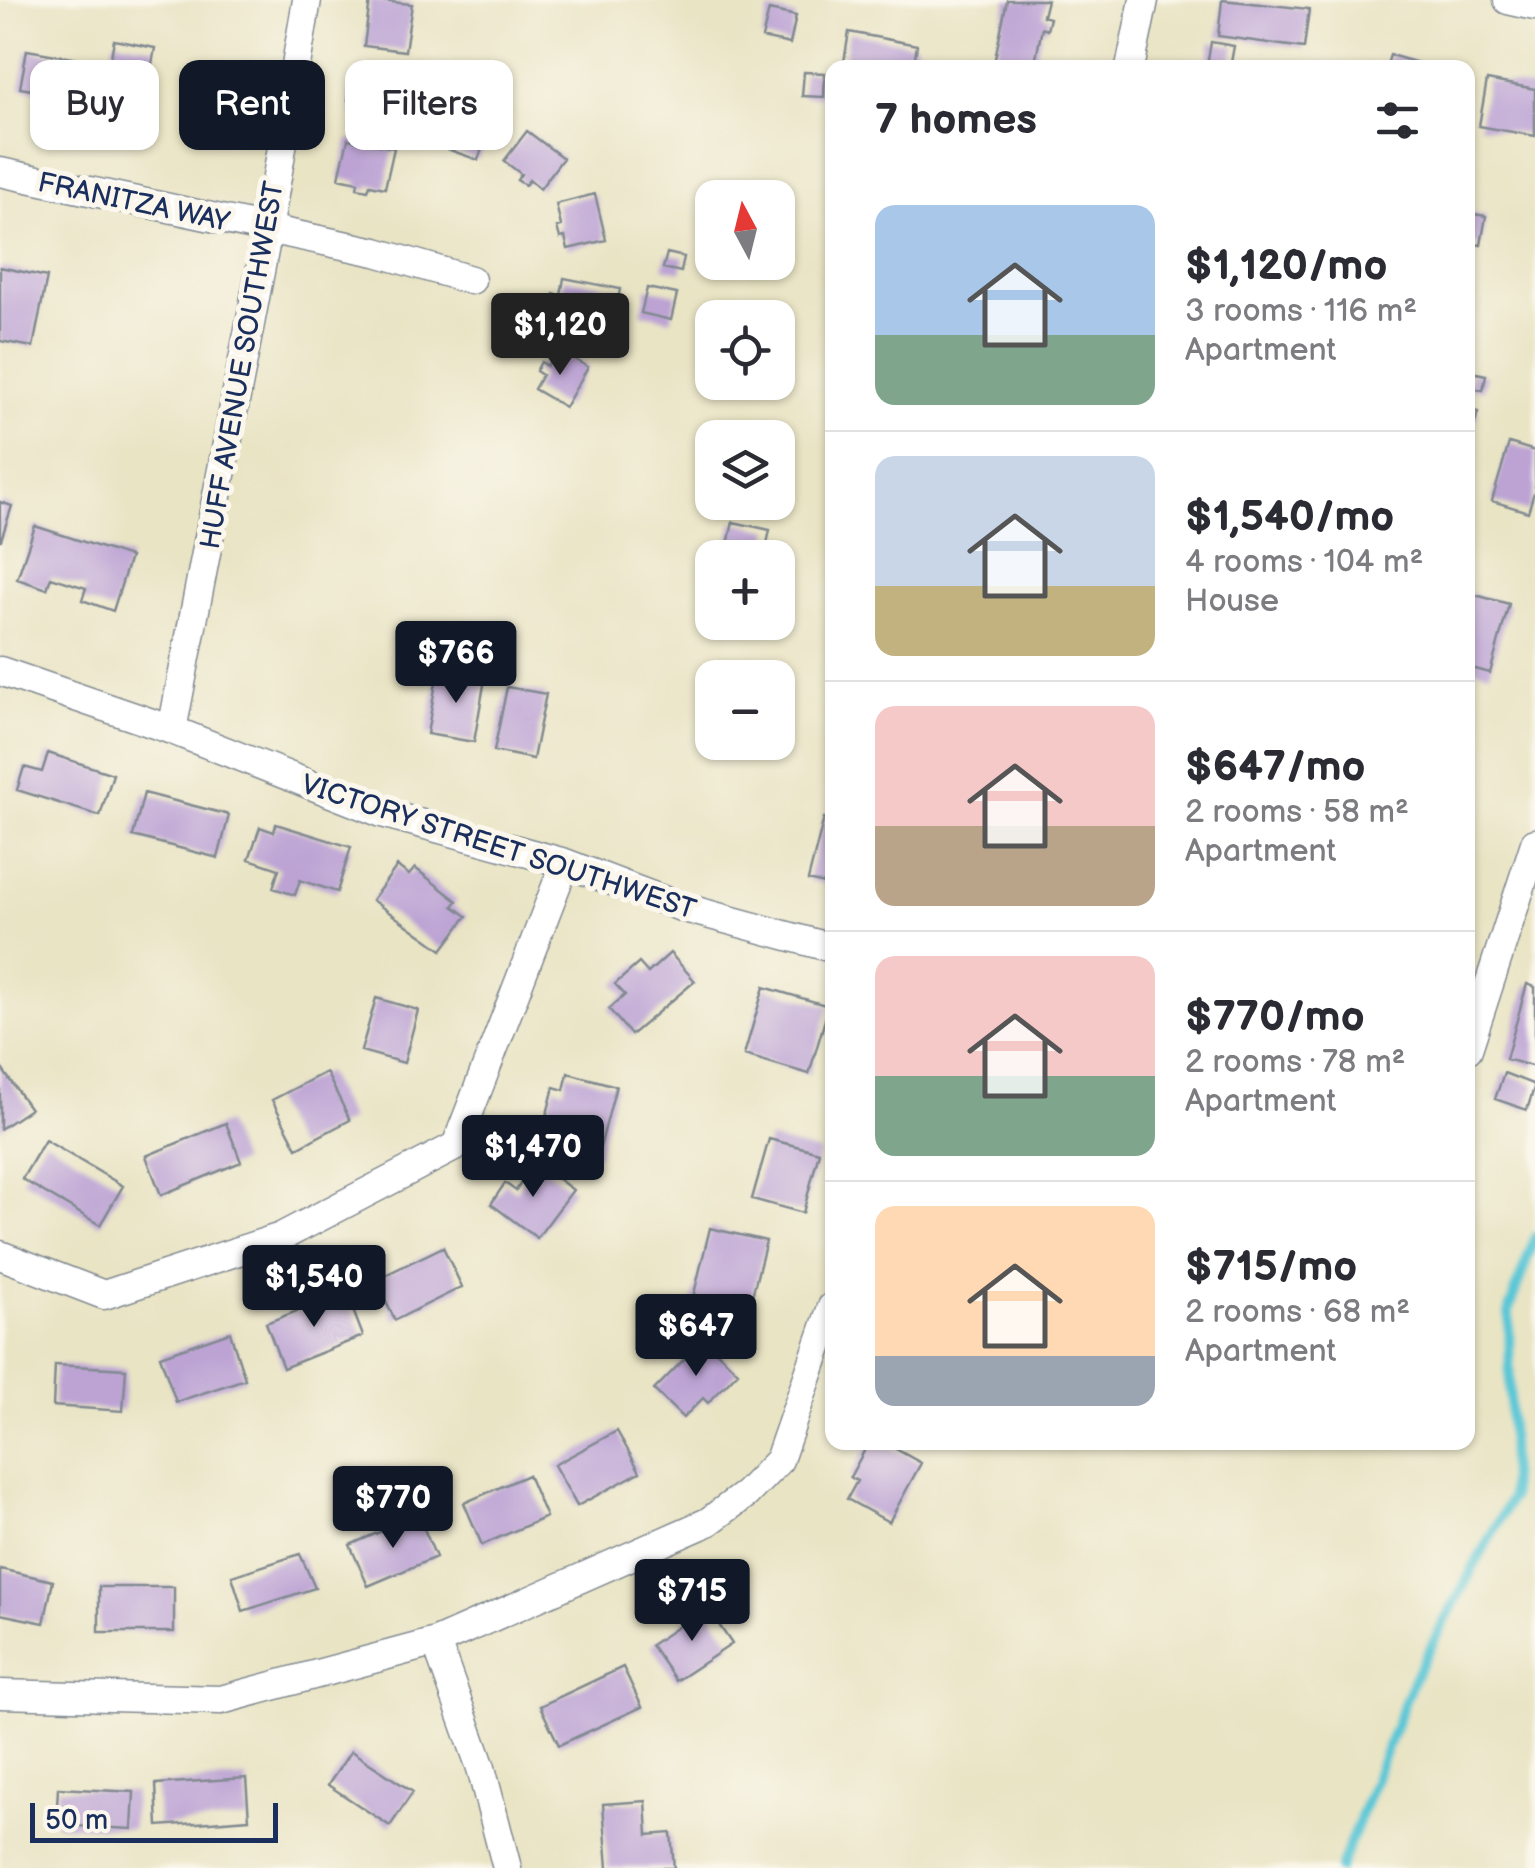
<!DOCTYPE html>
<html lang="en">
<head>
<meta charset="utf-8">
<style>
	:root { --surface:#fff; --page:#f7f7f7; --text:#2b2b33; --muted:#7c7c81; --line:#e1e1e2; --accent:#111827 }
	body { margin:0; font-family:"Balsamiq Sans",sans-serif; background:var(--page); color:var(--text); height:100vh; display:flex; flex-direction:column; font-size:38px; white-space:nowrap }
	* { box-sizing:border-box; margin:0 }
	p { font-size:32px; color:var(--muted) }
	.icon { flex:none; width:55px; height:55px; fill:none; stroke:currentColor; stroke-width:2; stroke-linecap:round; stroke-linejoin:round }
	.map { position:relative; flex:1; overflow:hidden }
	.side { position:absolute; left:825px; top:60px; width:650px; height:1390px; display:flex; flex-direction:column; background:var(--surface); border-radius:20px; box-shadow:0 2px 8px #0004 }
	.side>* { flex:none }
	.guide { position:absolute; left:30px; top:60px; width:645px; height:90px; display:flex; gap:20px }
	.needle { width:65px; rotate:353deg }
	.buttons { position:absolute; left:695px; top:180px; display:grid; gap:20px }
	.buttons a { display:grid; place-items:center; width:100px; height:100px; border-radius:20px; background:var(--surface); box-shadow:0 2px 8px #0004; font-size:50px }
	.scale { position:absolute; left:30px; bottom:25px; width:248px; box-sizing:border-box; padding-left:10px; border:5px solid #1b2f5e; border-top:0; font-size:28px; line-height:35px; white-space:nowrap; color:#1b2f5e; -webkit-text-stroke:8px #fbf7ec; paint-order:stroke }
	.price { position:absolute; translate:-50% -85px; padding:0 22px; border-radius:10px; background:var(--accent); color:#fff; font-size:32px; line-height:65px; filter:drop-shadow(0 2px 5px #0008) }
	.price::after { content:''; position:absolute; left:50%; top:60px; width:30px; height:22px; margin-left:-15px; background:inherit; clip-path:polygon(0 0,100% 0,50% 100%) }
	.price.current { background:#222; color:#fff }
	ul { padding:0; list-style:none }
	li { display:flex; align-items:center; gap:30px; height:250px; padding:0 50px }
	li+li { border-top:2px solid var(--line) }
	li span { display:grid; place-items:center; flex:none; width:280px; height:200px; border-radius:20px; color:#555 }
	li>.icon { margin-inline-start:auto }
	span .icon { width:120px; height:120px; fill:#fffc; stroke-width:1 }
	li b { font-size:42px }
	h2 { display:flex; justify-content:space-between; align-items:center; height:120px; padding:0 50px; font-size:42px }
	.pill { padding:0 35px; border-radius:20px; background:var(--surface); box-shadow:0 2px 8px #0004; font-size:35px; line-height:90px }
	.pill.current { background:var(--accent); color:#fff }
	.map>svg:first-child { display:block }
</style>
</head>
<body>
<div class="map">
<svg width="1535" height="1868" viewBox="0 0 1535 1868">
	<rect width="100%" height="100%" fill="#fbf7ec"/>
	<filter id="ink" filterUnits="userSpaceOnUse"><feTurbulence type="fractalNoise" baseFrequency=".01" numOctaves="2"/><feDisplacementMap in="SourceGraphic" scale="20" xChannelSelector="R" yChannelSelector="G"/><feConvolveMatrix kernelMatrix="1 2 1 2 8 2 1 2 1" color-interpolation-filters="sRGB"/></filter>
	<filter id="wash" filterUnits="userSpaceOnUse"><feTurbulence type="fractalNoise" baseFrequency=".0048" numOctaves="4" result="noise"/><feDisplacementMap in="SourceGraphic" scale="40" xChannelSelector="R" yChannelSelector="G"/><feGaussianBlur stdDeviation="2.25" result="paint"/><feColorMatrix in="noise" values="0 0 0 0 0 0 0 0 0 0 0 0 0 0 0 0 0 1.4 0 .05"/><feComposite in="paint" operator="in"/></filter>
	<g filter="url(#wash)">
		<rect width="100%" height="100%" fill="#e9e4c4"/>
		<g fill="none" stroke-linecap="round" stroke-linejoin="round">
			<!-- stream -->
			<path stroke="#5cc7d6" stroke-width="10" d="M 1340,1868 L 1414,1678 L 1511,1498 L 1509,1309 L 1535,1237"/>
		</g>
		<g id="blocks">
			<!-- building -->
			<path fill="#bca3d4" d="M 370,0 L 412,4 L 405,51 L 364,46 Z
				M 1007,0 L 1047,0 L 1043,16 L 1050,18 L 1047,30 L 1042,28 L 1034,68 L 993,68 Z
				M 1222,0 L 1309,9 L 1304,48 L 1218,36 Z
				M 769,10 L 796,16 L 790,44 L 762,38 Z
				M 849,32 L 917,45 L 913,68 L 843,68 Z
				M 114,40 L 155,48 L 143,112 L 124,109 L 123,117 L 101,112 Z
				M 1211,42 L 1234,46 L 1230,68 L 1207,66 Z
				M 27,50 L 90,61 L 84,99 L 70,97 L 69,105 L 54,102 L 55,94 L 20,88 Z
				M 1390,55 L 1429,66 L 1429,68 L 1386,68 Z
				M 360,68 L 397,75 L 389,122 L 352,115 L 354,101 L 348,100 L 352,79 L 358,79 Z
				M 804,72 L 825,73 L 824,97 L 802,96 Z
				M 1487,80 L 1535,89 L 1535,136 L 1479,126 Z
				M 462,86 L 500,99 L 478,160 L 441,147 Z
				M 527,131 L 563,158 L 540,189 L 529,180 L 525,185 L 517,180 L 521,174 L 504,161 Z
				M 348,139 L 394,148 L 385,188 L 370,185 L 368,190 L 357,188 L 358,182 L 339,178 Z
				M 595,194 L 606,240 L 568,249 L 565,237 L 560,238 L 557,227 L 561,226 L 556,204 Z
				M 1468,213 L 1486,216 L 1481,245 L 1468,243 Z
				M 667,253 L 684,257 L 681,272 L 663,268 Z
				M 0,267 L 47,277 L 33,347 L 0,341 Z
				M 564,278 L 620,289 L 615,317 L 597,314 L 594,331 L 555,325 L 558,308 L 552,307 L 554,294 L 561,296 Z
				M 647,288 L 677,294 L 671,320 L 641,313 Z
				M 556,349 L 588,367 L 565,407 L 534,389 L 542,375 L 536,371 L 541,362 L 547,366 Z
				M 1472,372 L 1486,375 L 1483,390 L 1469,388 Z
				M 1468,409 L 1478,412 L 1471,437 L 1468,436 Z
				M 1509,443 L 1535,451 L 1535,489 L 1528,512 L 1492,501 Z
				M 0,502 L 12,506 L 1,540 L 0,540 Z
				M 733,522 L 770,530 L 764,558 L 725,558 Z
				M 35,526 L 130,557 L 113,611 L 82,600 L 86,588 L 51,577 L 47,589 L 17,579 Z
				M 1468,593 L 1509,604 L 1490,673 L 1468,667 Z
				M 438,671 L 485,679 L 474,742 L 427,734 Z
				M 507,687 L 546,694 L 533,759 L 494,751 Z
				M 48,753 L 113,774 L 100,816 L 17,790 L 24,767 L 42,772 Z
				M 144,793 L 229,815 L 218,858 L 133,836 Z
				M 824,818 L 832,820 L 832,886 L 808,880 Z
				M 276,824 L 351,847 L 337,892 L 300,880 L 295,895 L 273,888 L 279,869 L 249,859 L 260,827 L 274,832 Z
				M 397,866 L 409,875 L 415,868 L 457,901 L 453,906 L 467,916 L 442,950 L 372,900 Z
				M 670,953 L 695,981 L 631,1035 L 609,1009 L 625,995 L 615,984 L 639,963 L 648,973 Z
				M 1527,984 L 1535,987 L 1535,1067 L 1506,1059 Z
				M 764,987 L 829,1006 L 809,1074 L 744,1055 Z
				M 376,998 L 418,1010 L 404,1063 L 361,1051 Z
				M 0,1066 L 30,1109 L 0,1129 Z
				M 326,1072 L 350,1120 L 297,1148 L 272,1100 Z
				M 568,1073 L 616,1086 L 598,1155 L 540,1141 L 554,1087 L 564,1090 Z
				M 1504,1073 L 1535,1085 L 1527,1110 L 1495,1099 Z
				M 226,1123 L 241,1162 L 161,1195 L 146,1156 Z
				M 769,1139 L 819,1152 L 803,1213 L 752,1199 Z
				M 45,1140 L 123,1186 L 100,1225 L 22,1179 Z
				M 534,1161 L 573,1190 L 537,1238 L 491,1204 L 505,1183 L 516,1191 Z
				M 710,1228 L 766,1241 L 746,1320 L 691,1306 Z
				M 443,1247 L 462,1287 L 395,1320 L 375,1280 Z
				M 346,1292 L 363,1336 L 283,1368 L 266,1323 Z
				M 230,1332 L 245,1379 L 176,1402 L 160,1356 Z
				M 704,1339 L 738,1372 L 708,1403 L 703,1398 L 683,1418 L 654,1390 Z
				M 55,1365 L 126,1369 L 123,1411 L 53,1406 Z
				M 617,1431 L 640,1472 L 577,1506 L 554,1465 Z
				M 869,1442 L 883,1442 L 921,1463 L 889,1522 L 847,1499 L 857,1481 L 850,1477 Z
				M 528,1475 L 546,1517 L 482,1545 L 464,1503 Z
				M 418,1515 L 436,1557 L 368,1586 L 350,1545 Z
				M 300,1554 L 315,1588 L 243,1611 L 232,1576 Z
				M 0,1569 L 53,1581 L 44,1623 L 0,1614 Z
				M 99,1587 L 174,1587 L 174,1632 L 99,1632 Z
				M 707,1607 L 732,1644 L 676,1681 L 651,1645 Z
				M 623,1667 L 642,1707 L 559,1745 L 540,1706 Z
				M 351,1751 L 413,1792 L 390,1826 L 328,1785 Z
				M 246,1778 L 249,1819 L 158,1826 L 156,1784 Z
				M 58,1788 L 134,1792 L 132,1829 L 56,1825 Z
				M 646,1801 L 648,1835 L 671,1833 L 674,1868 L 608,1868 L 603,1804 Z"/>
		</g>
	</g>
	<g filter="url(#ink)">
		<use href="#blocks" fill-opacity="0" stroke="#828a91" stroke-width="2.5"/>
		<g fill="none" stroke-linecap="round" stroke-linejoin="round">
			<!-- minor casing -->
			<g stroke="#828a91" stroke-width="31">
				<path id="minor" d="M 1508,0 L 1535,6
					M 1130,68 L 1144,0
					M 0,172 L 376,252 L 471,280
					M 0,671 L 172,730 L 382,813 L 565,863 L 681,907 L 832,948
					M 172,730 L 268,230 L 307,0
					M 1468,1049 L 1535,843
					M 0,1255 L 104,1295 L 281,1237 L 456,1146 L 565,863
					M 436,1642 L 481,1768 L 507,1868
					M 0,1694 L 221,1700 L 436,1642 L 708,1522 L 746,1494 L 779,1460 L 832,1307"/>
			</g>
			<!-- minor -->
			<use href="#minor" stroke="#fff" stroke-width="28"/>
		</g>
	</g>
	<g text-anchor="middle" stroke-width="10" stroke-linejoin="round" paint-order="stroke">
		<!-- street labels -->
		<g font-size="28" fill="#1b2f5e" stroke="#fbf7ec">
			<text transform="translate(134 201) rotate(12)" y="10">FRANITZA WAY</text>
			<text transform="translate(241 365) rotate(-80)" y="10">HUFF AVENUE SOUTHWEST</text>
			<text transform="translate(499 846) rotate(18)" y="10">VICTORY STREET SOUTHWEST</text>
		</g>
	</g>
</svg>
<div class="buttons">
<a><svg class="needle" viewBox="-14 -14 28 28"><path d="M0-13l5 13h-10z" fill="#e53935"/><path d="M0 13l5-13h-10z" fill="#7c7c81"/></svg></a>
<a><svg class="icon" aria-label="locate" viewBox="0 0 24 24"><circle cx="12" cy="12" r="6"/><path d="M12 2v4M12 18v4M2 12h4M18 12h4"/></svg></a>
<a><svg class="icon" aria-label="layers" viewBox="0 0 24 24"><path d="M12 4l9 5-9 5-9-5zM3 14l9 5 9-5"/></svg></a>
<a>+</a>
<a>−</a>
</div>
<div class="scale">50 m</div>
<b class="price current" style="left:560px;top:378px">$1,120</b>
<b class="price" style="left:456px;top:706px">$766</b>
<b class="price" style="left:533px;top:1200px">$1,470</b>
<b class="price" style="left:314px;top:1330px">$1,540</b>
<b class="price" style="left:696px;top:1379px">$647</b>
<b class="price" style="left:393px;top:1551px">$770</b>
<b class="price" style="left:692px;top:1644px">$715</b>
<div class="guide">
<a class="pill">Buy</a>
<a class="pill current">Rent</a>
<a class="pill">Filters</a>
</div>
<section class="side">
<h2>7 homes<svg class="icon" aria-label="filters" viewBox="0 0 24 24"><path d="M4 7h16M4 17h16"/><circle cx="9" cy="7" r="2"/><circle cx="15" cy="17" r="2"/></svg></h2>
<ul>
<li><span style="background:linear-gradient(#a9c7e8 65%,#7fa58c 0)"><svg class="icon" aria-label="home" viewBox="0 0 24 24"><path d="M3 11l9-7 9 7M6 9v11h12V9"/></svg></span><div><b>$1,120/mo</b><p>3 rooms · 116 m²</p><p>Apartment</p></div></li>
<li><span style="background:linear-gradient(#c9d6e8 65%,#c2b280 0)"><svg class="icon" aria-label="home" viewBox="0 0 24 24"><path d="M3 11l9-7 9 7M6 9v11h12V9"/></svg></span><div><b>$1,540/mo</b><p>4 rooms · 104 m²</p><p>House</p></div></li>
<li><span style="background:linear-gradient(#f6c9c9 60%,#b9a48a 0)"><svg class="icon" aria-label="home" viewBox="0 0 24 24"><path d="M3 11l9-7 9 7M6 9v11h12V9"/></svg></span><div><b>$647/mo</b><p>2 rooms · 58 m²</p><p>Apartment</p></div></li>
<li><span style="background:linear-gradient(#f6c9c9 60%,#7fa58c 0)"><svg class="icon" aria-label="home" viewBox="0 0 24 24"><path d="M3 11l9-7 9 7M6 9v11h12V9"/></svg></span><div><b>$770/mo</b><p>2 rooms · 78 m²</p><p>Apartment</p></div></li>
<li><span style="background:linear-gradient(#ffd9b3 75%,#9aa5b1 0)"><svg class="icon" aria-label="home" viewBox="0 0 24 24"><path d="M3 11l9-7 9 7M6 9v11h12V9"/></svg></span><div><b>$715/mo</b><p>2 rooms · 68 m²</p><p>Apartment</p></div></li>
</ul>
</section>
</div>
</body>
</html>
